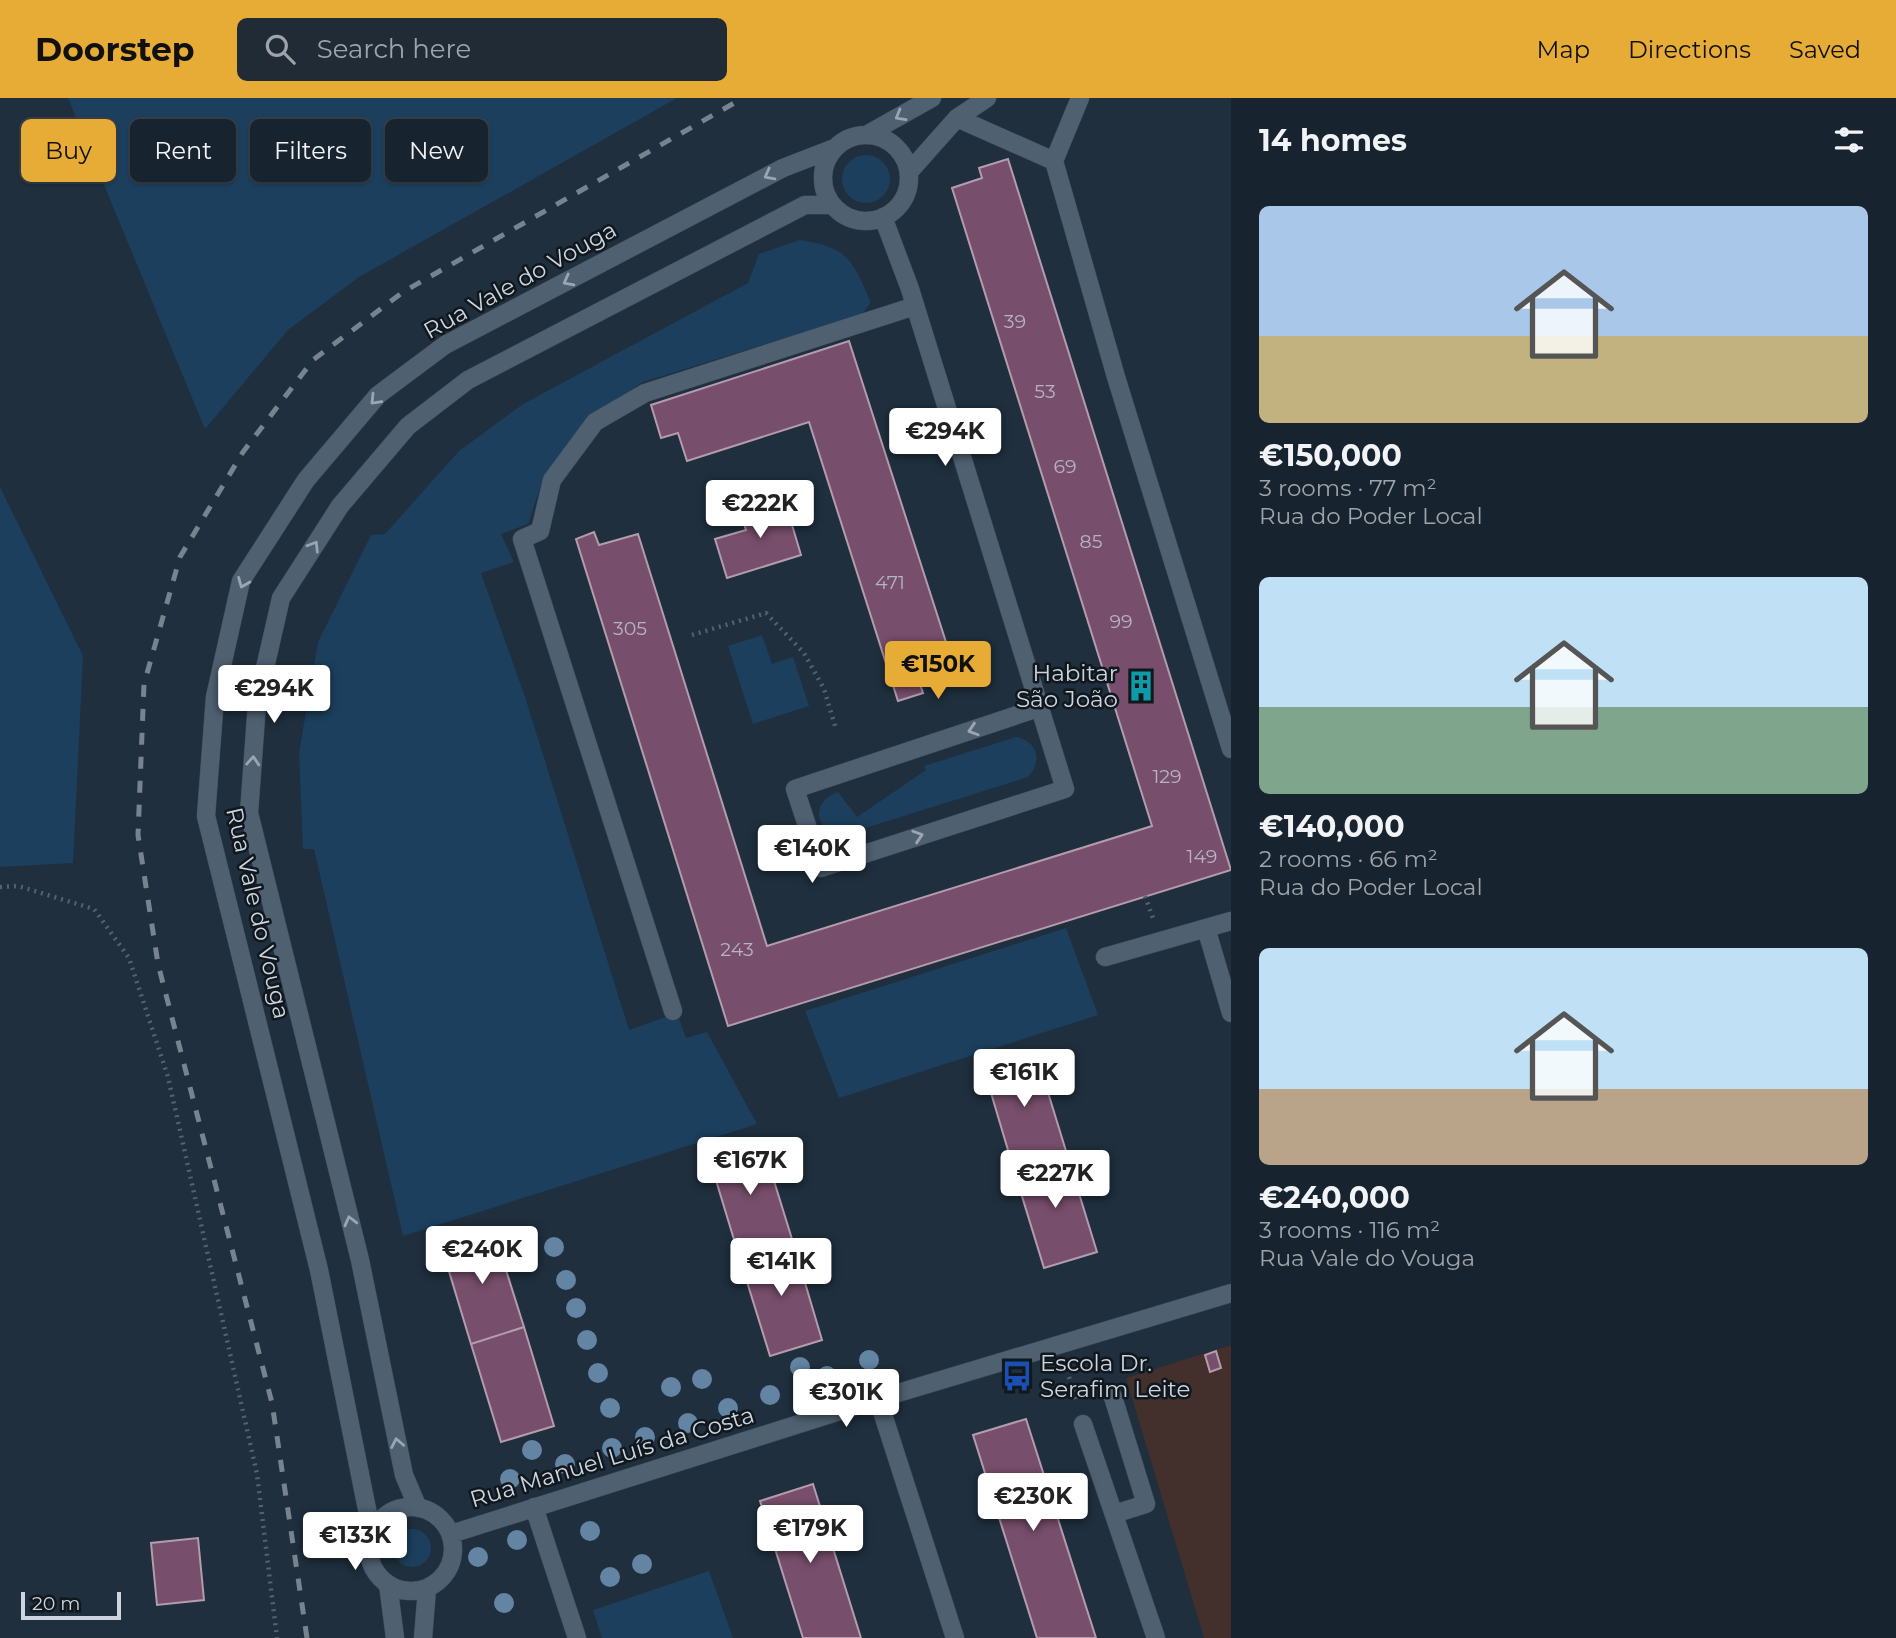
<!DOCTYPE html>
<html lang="en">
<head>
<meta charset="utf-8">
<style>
	:root { --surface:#17232e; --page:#202b36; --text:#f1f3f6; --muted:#9ea4aa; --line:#36404a; --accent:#e7ac36 }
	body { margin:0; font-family:Montserrat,sans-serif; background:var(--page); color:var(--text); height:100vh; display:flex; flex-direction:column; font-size:26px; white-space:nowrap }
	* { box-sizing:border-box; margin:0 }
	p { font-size:23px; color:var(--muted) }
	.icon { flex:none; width:38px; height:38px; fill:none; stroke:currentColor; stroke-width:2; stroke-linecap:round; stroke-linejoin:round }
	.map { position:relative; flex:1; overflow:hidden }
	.details { display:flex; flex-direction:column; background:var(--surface); width:665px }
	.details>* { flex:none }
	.banner { position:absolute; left:21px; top:21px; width:665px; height:63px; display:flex; gap:14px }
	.scale { position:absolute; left:21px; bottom:18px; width:100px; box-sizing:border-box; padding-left:7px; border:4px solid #ccd5df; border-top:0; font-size:19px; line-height:24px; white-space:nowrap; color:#ccd5df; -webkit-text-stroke:5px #10171d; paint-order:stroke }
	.price { position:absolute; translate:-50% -60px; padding:0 16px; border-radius:7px; background:#fff; color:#222; font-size:23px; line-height:46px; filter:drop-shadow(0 2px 4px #0008) }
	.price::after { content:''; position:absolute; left:50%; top:42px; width:21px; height:16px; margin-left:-10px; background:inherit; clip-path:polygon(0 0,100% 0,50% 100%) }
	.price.current { background:var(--accent); color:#111 }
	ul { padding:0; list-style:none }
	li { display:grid; align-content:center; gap:14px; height:371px; padding:0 28px }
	li span { display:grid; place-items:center; height:217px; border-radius:10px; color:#555 }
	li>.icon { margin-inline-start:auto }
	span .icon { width:126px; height:126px; fill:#fffc; stroke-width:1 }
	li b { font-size:30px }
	h2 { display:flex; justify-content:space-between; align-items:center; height:84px; padding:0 28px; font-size:30px }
	.tag { padding:0 24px; border-radius:10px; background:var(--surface); box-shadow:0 2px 5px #0004,0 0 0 2px var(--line); font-size:24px; line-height:63px }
	.tag.current { background:var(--accent); color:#111 }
	header { display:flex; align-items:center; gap:42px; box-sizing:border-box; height:98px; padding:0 35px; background:var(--accent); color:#111 }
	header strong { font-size:33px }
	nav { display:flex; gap:38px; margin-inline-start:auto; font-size:24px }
	.search { width:490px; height:63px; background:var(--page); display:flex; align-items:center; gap:18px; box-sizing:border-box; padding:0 24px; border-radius:10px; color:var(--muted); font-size:26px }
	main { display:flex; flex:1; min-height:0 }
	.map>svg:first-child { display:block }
</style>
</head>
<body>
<header>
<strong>Doorstep</strong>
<div class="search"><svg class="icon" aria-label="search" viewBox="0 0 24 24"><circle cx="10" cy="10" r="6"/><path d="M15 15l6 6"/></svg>Search here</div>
<nav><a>Map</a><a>Directions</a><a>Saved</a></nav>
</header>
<main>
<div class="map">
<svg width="1231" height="1540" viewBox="0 0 1231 1540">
	<rect width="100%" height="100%" fill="#1f2f3e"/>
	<!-- education -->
	<path fill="#432f2c" d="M 1231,1247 L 1231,1540 L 1204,1540 L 1126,1280 Z"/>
	<!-- green -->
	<path fill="#1c3f5d" d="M 68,0 L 677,0 L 359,179 L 288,232 L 205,331 Z
		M842 81a24 24 0 1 1 48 0a24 24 0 1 1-48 0Z
		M 800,142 C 850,150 851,161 871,204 L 862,216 L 643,284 L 590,319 L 544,378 L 528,426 L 501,436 L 514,464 L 481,475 L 525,599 L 629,932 L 677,915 L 686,940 L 707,934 L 757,1026 L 403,1138 L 314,751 L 303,751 L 299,655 L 318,544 L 371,437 L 385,436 L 459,353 L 523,306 L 748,185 L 759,156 Z
		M 0,389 L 83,558 L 73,765 L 0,769 Z
		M 762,537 L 772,566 L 793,559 L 809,608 L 753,626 L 728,548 Z
		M 1016,639 C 1038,644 1043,662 1028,679 L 840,738 C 813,731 812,703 838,694 L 857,719 L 926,672 L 924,668 Z
		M 1066,830 L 1098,917 L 839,1000 L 805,913 Z
		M393 1450a19 19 0 1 1 38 0a19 19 0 1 1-38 0Z
		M 709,1473 L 733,1540 L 602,1540 L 593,1512 Z"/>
	<!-- building -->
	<path fill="#774e6b" stroke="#b39cac" stroke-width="2" d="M 1008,61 L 1231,772 L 728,928 L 576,441 L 594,434 L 599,447 L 638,436 L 767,848 L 1152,728 L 952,90 L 982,80 L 979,70 Z
		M 849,243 L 955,572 L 919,583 L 923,595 L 898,603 L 809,324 L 687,363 L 678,335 L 661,340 L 651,307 Z
		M 784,400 L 801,457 L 727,480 L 715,441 L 746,432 L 740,413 Z
		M 1035,952 L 1066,1053 L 1013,1069 L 983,968 Z
		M 761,1041 L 792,1141 L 739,1158 L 708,1056 Z
		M 1066,1053 L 1097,1154 L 1044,1170 L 1013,1069 Z
		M 493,1131 L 524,1229 L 471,1246 L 441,1147 Z
		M 792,1141 L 822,1242 L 770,1258 L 739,1158 Z
		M 524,1229 L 554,1328 L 501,1344 L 471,1246 Z
		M 1216,1253 L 1221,1270 L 1210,1274 L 1205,1257 Z
		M 1026,1321 L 1096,1540 L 1037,1540 L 973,1337 Z
		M 813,1386 L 861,1540 L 803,1540 L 760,1403 Z
		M 198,1440 L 204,1502 L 157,1507 L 151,1445 Z"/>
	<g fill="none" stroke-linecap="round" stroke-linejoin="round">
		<!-- minor casing -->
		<g stroke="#3f4c58" stroke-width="19">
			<path id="minor" d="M 1080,0 L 1054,63 L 1116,279 L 1231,651
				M 957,20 L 1054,63
				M 868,36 L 932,0
				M823 80a43 43 0 1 1 86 0a43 43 0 1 1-86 0Z
				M 909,74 L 957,20 L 987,0
				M 883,119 L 910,191 L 1065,691 L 821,770 L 795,691 L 1038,610
				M 1206,830 L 1231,915
				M 1105,859 L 1231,823
				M 673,913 L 522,441 L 540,433 L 552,382 L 595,324 L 645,295 L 915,208
				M 1113,1299 L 1146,1406 L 1114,1416
				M 878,1301 L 955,1540
				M 1083,1326 L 1156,1540
				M 534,1409 L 577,1540
				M369 1451a42 42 0 1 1 84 0a42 42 0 1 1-84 0Z
				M 418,1410 L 404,1377 L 360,1162 L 249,715 L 257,605 L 281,500 L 340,408 L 408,328 L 468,282 L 805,107 L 832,107
				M 372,1436 L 319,1172 L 206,718 L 215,599 L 241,483 L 306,382 L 378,297 L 445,247 L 783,70 L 832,51
				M 451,1436 L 878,1301 L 1231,1195
				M 388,1486 L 395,1540
				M 423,1540 L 427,1491"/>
		</g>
		<!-- path -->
		<path stroke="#546270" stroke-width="4.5" stroke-dasharray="2 5" stroke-linecap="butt" d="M 692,537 L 766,515 L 804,555 L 824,591 L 836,631
			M 0,789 L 18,788 L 94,811 L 129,860 L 168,979 L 257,1376 L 277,1540
			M 1145,798 L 1153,820
			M 1069,1279 L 1076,1302"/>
		<!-- minor -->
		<use href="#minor" stroke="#4f6071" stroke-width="18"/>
		<!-- rail -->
		<path stroke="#778490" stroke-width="5" stroke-dasharray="12 12" stroke-linecap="butt" d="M 307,1540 L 272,1305 L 158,866 L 138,737 L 144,586 L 180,459 L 243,354 L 313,262 L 403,194 L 743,0"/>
	</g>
	<!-- trees -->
	<g fill="#6384a3">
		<circle cx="554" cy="1149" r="10"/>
		<circle cx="566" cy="1182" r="10"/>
		<circle cx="576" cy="1210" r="10"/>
		<circle cx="587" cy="1242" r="10"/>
		<circle cx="869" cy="1262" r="10"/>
		<circle cx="800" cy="1269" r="10"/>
		<circle cx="598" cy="1275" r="10"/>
		<circle cx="827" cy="1278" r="10"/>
		<circle cx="702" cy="1281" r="10"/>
		<circle cx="671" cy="1289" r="10"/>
		<circle cx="770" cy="1297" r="10"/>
		<circle cx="610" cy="1310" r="10"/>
		<circle cx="728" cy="1310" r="10"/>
		<circle cx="688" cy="1325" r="10"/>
		<circle cx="645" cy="1339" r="10"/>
		<circle cx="612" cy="1350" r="10"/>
		<circle cx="532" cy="1352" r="10"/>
		<circle cx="565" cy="1366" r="10"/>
		<circle cx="510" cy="1381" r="10"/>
		<circle cx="590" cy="1433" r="10"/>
		<circle cx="517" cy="1442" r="10"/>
		<circle cx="478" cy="1459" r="10"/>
		<circle cx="642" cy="1466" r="10"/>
		<circle cx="610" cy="1479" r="10"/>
		<circle cx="504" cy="1505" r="10"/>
	</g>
	<!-- one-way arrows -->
	<defs><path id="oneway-chevron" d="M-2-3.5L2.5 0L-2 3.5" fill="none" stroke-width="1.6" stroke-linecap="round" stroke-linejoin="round" transform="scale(1.75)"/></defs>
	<g stroke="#9aa6b3">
		<use href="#oneway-chevron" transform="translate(900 18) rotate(150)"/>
		<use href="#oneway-chevron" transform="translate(769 77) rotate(152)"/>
		<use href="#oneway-chevron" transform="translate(568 183) rotate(152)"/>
		<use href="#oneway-chevron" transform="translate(375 302) rotate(134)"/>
		<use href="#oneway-chevron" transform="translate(314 448) rotate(-58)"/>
		<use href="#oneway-chevron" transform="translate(243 485) rotate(112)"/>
		<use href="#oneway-chevron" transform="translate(973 632) rotate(162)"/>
		<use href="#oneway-chevron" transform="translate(253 663) rotate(-86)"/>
		<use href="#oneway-chevron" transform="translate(918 738) rotate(-18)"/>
		<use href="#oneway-chevron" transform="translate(350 1123) rotate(-104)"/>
		<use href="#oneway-chevron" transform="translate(397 1345) rotate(-101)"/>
	</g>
	<!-- icons -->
	<defs>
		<g id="building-bare" transform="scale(2.415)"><path d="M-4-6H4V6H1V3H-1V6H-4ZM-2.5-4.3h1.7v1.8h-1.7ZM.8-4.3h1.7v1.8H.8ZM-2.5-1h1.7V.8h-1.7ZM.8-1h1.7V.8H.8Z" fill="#0f9aa8" stroke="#10171d" stroke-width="2.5" paint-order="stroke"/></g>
		<g id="bus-bare" transform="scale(2.415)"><path d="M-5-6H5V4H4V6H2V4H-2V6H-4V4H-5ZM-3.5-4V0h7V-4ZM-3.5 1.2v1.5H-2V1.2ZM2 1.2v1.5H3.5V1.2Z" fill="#1a4fb4" stroke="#10171d" stroke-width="2.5" paint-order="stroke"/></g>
	</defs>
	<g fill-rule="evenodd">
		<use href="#building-bare" x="1141" y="588"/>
		<use href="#bus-bare" x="1017" y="1278"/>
	</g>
	<g text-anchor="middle" stroke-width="5" stroke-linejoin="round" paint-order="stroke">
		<!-- number labels -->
		<g font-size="19" fill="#b7b3c2">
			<text x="1015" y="230">39</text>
			<text x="1045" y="300">53</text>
			<text x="1065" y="375">69</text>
			<text x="1091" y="450">85</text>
			<text x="890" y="491">471</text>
			<text x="1121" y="530">99</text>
			<text x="630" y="537">305</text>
			<text x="1167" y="685">129</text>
			<text x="1202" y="765">149</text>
			<text x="737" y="858">243</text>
		</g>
		<!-- street labels -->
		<g font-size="23" fill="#ccd5df" stroke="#10171d">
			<text transform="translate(520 182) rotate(-29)" y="8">Rua Vale do Vouga</text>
			<text transform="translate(258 815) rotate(77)" y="8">Rua Vale do Vouga</text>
			<text transform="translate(612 1359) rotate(-17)" y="8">Rua Manuel Luís da Costa</text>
		</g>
		<!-- poi labels -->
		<g font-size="23" fill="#ccd5df" stroke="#10171d" text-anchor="end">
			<text x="1118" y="583">Habitar<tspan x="1118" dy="26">São João</tspan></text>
			<text x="1040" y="1273" text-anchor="start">Escola Dr.<tspan x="1040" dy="26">Serafim Leite</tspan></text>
		</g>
	</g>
</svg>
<div class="scale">20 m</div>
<b class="price" style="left:945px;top:370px">€294K</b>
<b class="price" style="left:760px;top:442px">€222K</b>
<b class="price current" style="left:938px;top:603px">€150K</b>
<b class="price" style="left:274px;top:627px">€294K</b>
<b class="price" style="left:812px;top:787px">€140K</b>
<b class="price" style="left:1024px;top:1011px">€161K</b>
<b class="price" style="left:750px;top:1099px">€167K</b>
<b class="price" style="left:1055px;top:1112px">€227K</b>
<b class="price" style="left:482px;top:1188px">€240K</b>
<b class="price" style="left:781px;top:1200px">€141K</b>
<b class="price" style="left:846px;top:1331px">€301K</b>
<b class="price" style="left:1033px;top:1435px">€230K</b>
<b class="price" style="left:810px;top:1467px">€179K</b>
<b class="price" style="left:355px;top:1474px">€133K</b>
<div class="banner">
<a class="tag current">Buy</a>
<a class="tag">Rent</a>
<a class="tag">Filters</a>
<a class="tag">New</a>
</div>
</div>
<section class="details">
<h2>14 homes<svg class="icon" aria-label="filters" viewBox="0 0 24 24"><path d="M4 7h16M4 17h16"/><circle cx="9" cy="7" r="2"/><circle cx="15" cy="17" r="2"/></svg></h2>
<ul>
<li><span style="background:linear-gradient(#a9c7e8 60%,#c2b280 0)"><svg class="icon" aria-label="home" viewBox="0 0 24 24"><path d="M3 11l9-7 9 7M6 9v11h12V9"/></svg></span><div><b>€150,000</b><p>3 rooms · 77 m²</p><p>Rua do Poder Local</p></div></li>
<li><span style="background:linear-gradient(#bfe0f5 60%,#7fa58c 0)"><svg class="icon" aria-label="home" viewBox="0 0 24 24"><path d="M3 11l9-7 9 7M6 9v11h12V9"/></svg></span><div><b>€140,000</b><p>2 rooms · 66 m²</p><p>Rua do Poder Local</p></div></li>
<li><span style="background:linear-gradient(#bfe0f5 65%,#b9a48a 0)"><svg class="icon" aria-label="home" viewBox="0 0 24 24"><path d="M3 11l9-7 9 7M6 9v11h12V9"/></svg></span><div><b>€240,000</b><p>3 rooms · 116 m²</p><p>Rua Vale do Vouga</p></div></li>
</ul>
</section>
</main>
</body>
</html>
